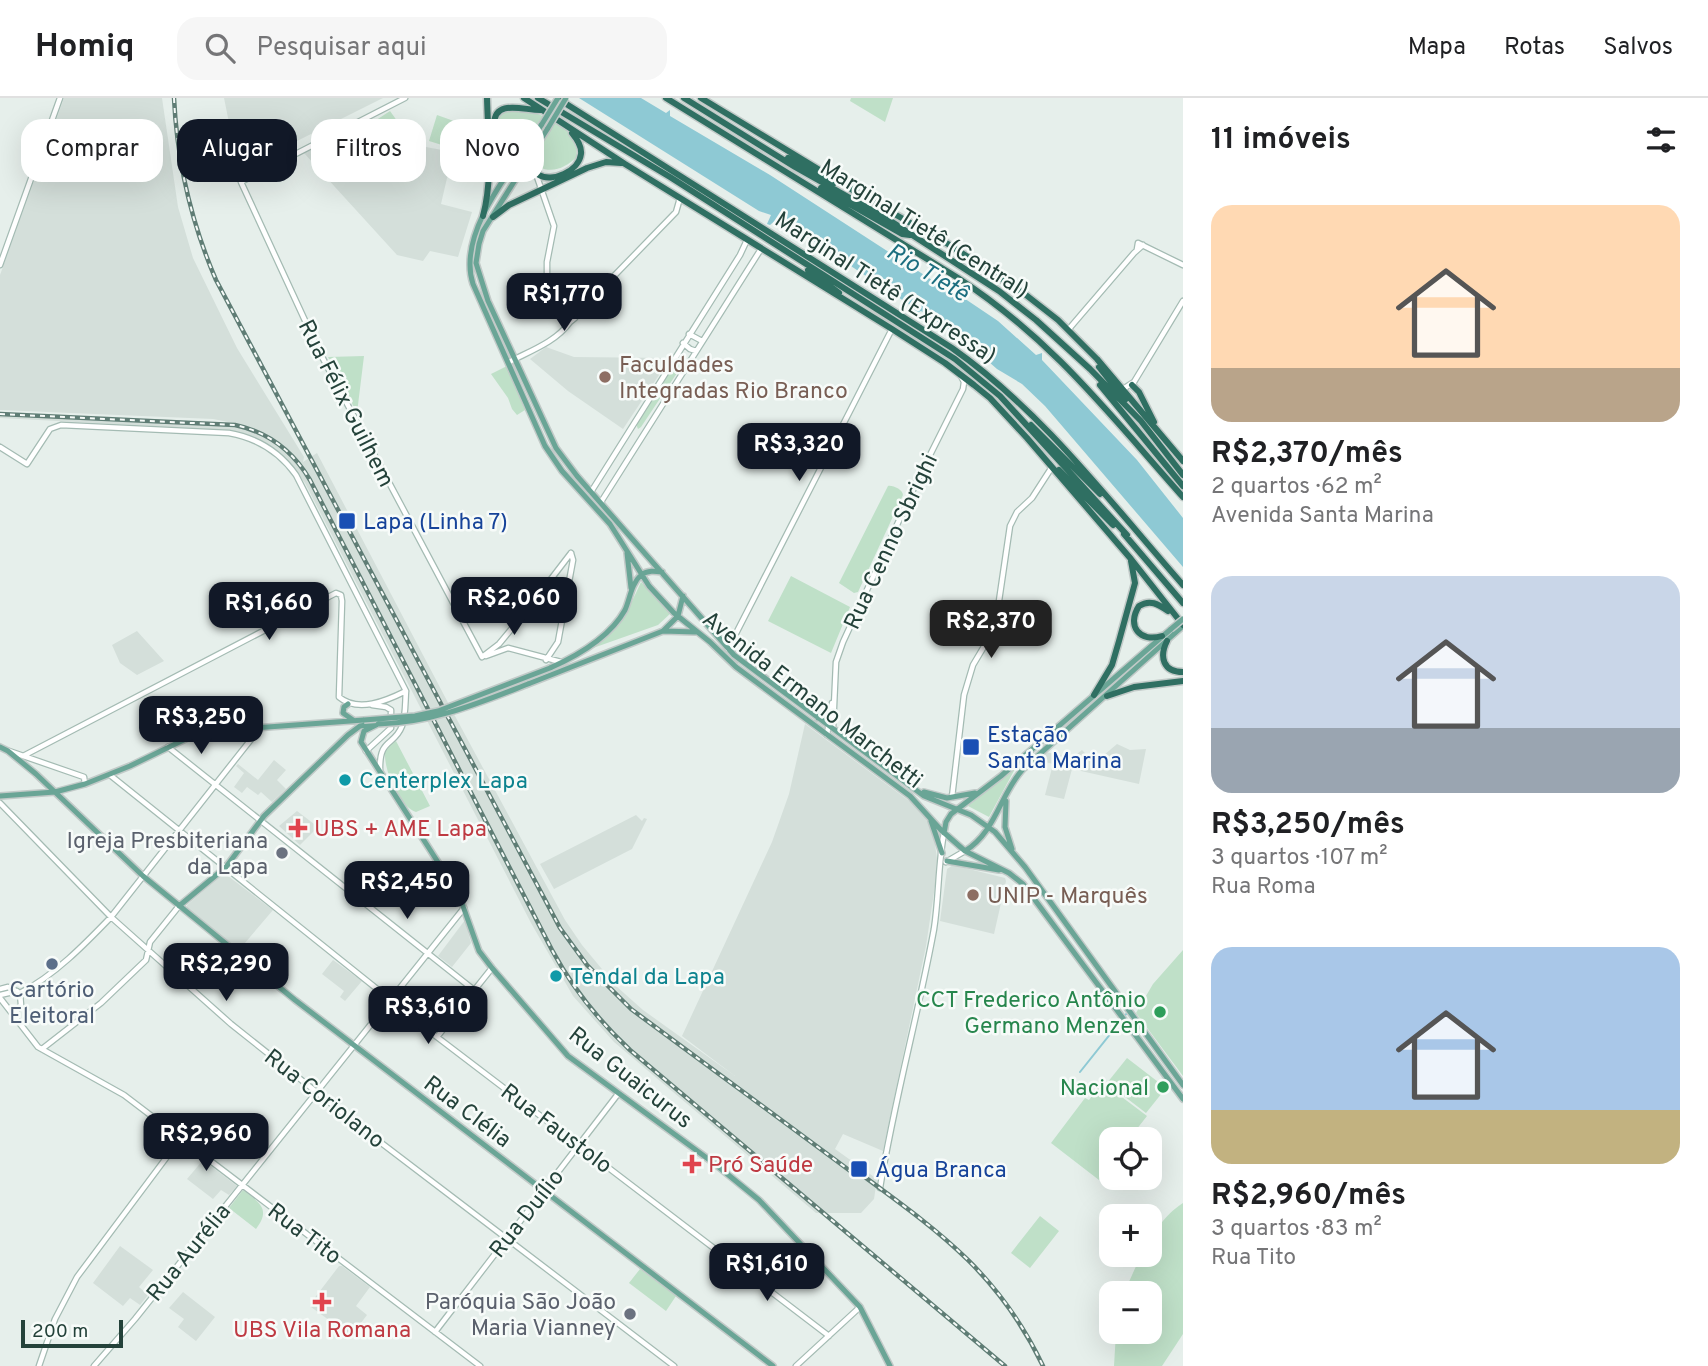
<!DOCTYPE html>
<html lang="pt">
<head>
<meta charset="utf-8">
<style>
	:root { --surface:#fff; --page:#f6f6f6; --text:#202124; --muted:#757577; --line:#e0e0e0; --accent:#111827 }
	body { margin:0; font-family:Overpass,sans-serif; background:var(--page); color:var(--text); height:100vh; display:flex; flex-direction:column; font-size:26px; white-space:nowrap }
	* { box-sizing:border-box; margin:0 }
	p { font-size:23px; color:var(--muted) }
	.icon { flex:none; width:38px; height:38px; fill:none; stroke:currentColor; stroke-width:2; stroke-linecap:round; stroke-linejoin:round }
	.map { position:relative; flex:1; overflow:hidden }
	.sheet { display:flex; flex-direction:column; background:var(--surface); width:525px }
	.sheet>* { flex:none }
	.hud { position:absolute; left:21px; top:21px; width:665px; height:63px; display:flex; gap:14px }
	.buttons { position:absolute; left:1099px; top:1029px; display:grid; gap:14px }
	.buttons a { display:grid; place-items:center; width:63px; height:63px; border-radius:14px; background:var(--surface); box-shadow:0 7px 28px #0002; font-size:35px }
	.scale { position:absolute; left:21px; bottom:18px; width:102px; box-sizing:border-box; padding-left:7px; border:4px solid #24423a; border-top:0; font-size:19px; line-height:24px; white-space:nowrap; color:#24423a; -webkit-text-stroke:5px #f7fbf9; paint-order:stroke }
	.price { position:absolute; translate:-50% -60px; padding:0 16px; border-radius:14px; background:var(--accent); color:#fff; font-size:23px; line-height:46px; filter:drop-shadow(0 2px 4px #0008) }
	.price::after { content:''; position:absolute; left:50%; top:42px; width:21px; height:16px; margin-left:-10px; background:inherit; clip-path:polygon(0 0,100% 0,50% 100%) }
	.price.current { background:#222; color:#fff }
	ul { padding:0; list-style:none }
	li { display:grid; align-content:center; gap:14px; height:371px; padding:0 28px }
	li span { display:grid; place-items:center; height:217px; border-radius:21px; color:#555 }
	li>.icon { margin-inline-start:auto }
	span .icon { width:126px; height:126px; fill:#fffc; stroke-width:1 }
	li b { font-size:30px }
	h2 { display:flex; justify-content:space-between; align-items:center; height:84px; padding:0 28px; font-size:30px }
	.chip { padding:0 24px; border-radius:21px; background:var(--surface); box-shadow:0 7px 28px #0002; font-size:24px; line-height:63px }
	.chip.current { background:var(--accent); color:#fff }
	header { display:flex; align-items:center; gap:42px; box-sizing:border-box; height:98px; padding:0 35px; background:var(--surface); border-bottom:2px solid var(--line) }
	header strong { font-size:33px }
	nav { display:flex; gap:38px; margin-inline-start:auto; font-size:24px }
	.search { width:490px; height:63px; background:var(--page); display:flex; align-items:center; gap:18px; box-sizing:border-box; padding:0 24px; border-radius:21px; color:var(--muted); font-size:26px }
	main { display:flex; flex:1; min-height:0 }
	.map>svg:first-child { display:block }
</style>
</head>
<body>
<header>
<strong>Homiq</strong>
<div class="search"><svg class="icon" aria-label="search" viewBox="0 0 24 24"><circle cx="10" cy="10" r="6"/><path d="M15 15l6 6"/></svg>Pesquisar aqui</div>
<nav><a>Mapa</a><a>Rotas</a><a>Salvos</a></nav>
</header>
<main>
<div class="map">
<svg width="1183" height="1268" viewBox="0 0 1183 1268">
	<rect width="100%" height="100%" fill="#e6efeb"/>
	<!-- built -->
	<path fill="#d4dfda" d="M 64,0 L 162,0 L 178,109 L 193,160 L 237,250 L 304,359 L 303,364 L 317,355 L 455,618 L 565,822 L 582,847 L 616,888 L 643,912 L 735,978 L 682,938 L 772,744 L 789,696 L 805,626 L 920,711 L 933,733 L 937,760 L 936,781 L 926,848 L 883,1053 L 843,1036 L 835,1051 L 877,1081 L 874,1101 L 861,1115 L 816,1115 L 614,944 L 573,898 L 531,825 L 305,385 L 283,358 L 260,342 L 230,332 L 0,320 L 0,315 L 233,325 L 213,321 L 0,312 L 0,177 Z
		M 224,0 L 383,0 L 241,71 L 236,59 Z
		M 415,47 L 453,54 L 441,106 L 472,114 L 458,159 L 430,153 L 423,163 L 397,157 L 304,55 L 315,50 L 327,63 L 339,70 L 355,73 L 384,68 Z
		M 546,249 L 574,259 L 668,260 L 667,265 L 623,331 L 568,293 L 530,261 Z
		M 137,533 L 164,563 L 137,577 L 120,565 L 112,547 Z
		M 1117,646 L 1130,652 L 1146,651 L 1139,686 L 1072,671 L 1064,701 L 1045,697 L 1053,666 L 1037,662 L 1046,654 L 1072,660 L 1082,652 L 1100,671 L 1104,657 Z
		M 274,662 L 286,672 L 277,682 L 286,691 L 272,704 L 261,694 L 258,697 L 247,689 L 242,695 L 234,689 L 244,675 L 236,668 L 238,666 L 258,682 Z
		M 297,713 L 318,729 L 300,747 L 279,728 Z
		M 636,717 L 642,723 L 644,720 L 647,721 L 632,751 L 554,791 L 540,766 Z
		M 953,767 L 1005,780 L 1006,783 L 994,836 L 940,823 L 947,771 Z
		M 224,775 L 273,812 L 239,852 L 187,810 L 187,807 Z
		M 465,822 L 471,845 L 452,869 L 438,858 Z
		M 333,862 L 362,883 L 345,903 L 340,899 L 344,893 L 322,876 Z
		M 203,1062 L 237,1088 L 229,1097 L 221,1092 L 213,1101 L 187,1081 Z
		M 120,1148 L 153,1172 L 139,1189 L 148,1197 L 140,1207 L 130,1200 L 123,1208 L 93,1185 Z
		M 339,1168 L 342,1168 L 370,1189 L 356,1208 L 367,1217 L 351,1238 L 311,1209 L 310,1206 Z
		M 183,1194 L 215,1219 L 196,1243 L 178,1229 L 184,1221 L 169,1210 Z"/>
	<!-- green -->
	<path fill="#bfe0c8" d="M 851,0 L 893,0 L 885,24 L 850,3 Z
		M 518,8 L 543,18 L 521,49 L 506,53 L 497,46 L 495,19 L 499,13 Z
		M 390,13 L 405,34 L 396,42 L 402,54 L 382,64 L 376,55 L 365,63 L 349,40 Z
		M 437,17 L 479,32 L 471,56 L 429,43 Z
		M 555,24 C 569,31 577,43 577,59 C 566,69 553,76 539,69 L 540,48 Z
		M 681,256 L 685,263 L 641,329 L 638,331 L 636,326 Z
		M 364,258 L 357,315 L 328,259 Z
		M 507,268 L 525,312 L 517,317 L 512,311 L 508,300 L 491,276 Z
		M 888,388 C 893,387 903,392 903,397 L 858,494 L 854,495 L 839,485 Z
		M 791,478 L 850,509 L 831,555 L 768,523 Z
		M 641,484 L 671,515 L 658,527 L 593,550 L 592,548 C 621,531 627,514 641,484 Z
		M 396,643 L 430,708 L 416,714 C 399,709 380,666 386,648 Z
		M 1016,669 L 989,719 L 968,708 Z
		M 1183,852 L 1183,978 L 1136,915 L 1153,886 Z
		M 1127,960 L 1166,990 L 1146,1015 L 1107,985 Z
		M 1102,984 L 1147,1018 L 1129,1041 L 1111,1041 L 1111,1065 L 1099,1082 L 1051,1045 L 1085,1000 L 1089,1002 Z
		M 243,1092 C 260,1105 271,1111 256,1131 L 229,1110 Z
		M 1183,1105 L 1183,1236 L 1162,1268 L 1114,1268 L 1116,1234 L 1150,1234 L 1150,1195 L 1124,1195 L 1141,1157 L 1150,1157 C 1150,1135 1165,1117 1183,1105 Z
		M 1040,1118 L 1059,1133 L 1030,1170 L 1011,1155 Z
		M 640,1171 L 676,1198 L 666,1213 L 629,1185 Z"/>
	<!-- water -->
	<path fill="#8ec9d4" d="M 579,0 L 641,0 L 666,15 L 670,12 L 670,18 L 770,77 L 935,184 L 943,186 L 998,223 L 1036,257 L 1042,255 L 1042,262 L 1137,362 L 1183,420 L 1183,469 L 1045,308 L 1022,286 L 997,271 L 965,243 L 921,213 L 913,217 L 913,209 L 778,120 L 770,127 L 767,126 L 771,117 L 759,113 Z"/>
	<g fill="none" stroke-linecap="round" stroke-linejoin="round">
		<!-- stream -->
		<path stroke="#8ec9d4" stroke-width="2" d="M 1130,910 L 1138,901
			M 1080,974 L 1127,915"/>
		<!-- secondary casing -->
		<g stroke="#a4bbb3" stroke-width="7">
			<path id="secondary" d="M 405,0 L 241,84 L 320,255 L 482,559
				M 535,73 L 554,128 L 547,164 L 547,184 L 552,195 L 566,217
				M 1137,151 L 1138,145 L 1183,167
				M 0,167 L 60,0
				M 573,215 L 582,211 L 676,114 L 680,100
				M 567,216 L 566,221 L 570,224 L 575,220 L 573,215
				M 1068,232 L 1134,155 L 1143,147
				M 689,236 L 702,243
				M 683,245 L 690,251 L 696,253
				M 509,264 C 530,253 556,244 570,224
				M 1123,291 L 1134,284 L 1183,203
				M 0,349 L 27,366 L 50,331 L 61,327 L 229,335 C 257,340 279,353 296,377 L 406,593 C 405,604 406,617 402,628 C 394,649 379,639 380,673
				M 591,394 L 740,157 L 747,142
				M 601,404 L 761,151
				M 728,551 L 892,231
				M 486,558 L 508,550 L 561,564
				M 482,559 L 499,546 L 528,511 L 571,455
				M 546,562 L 558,544 L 573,462 L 571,455
				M 833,630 L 836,564 L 843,544 L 919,379 L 963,291 L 964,284 L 961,278
				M 827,637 L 832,605
				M 168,649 L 474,892
				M 9,653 L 84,679 L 85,686
				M 366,653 L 391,630 L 391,612 L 386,609 L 372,607
				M 25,657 L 336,495 L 341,497 L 342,503 L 339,599 C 358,615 386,603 406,593
				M 110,677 L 437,939 L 829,1238
				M 952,699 L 964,597 L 973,567 L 995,530 L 1010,428 L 1017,414 L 1032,400 L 1052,369
				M 0,705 L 111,819 L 231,926 L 363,1031 L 674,1268
				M 946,764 L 965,753
				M 0,891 L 8,889 L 20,895 L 21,907 L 13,917
				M 20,895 C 54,878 85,846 111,819 L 260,630
				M 0,897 L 17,893
				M 0,900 L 38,949 L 124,997 L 480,1268
				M 437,939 L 492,870
				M 42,951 L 101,905 L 146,862 L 150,844 L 179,808
				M 880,1090 C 894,1003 918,918 934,831 C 939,799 938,766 944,735
				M 435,1234 L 618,996
				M 39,1268 L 55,1221 L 77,1179 L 181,1040
				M 94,1268 L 135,1221 L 464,810
				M 796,1268 L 860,1209"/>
		</g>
		<!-- primary casing -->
		<g stroke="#c2cac8" stroke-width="8">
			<path id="primary" d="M 542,26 C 514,68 456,134 473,186 L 545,348 L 562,373 L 610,426 L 649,488 L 674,515 L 710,544 L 736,569 L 910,698 L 941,732 L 965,753 L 1009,775 L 1023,786 L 1183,1001
				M 548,30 L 483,133 L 479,146 L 476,165 L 488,203 L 556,350 L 577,378 L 734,557 L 924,698 L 971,717 L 995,734 L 1025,769 L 1183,987
				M 627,455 L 631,490
				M 663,533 L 695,534
				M 550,570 C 577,558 610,539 625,512 C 630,501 631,486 641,477 C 648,472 655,473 662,474
				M 528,586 L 663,533 L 678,518 L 683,498
				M 348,606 L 344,609 L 343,615 L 353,622
				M 818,620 L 824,619 L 829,614
				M 378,626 L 364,633 L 361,644 L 459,797 L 479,853 L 492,870 L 568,958 L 715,1066 L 759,1102 L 860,1209 L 890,1268
				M 0,649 L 8,653 L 36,676 L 143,778 L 295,902 L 773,1268
				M 924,694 L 947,700 L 975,695
				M 0,698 L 55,694 L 85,686 L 130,668 L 200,634 L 364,622
				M 1006,703 L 1005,729 L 1012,751
				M 931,723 L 942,755
				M 944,735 L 946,724 L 951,716 L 1001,678 L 1171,531
				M 965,753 C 996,734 1000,696 1023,671 L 1183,528
				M 947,763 L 999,772
				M 179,808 L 226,769 L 264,718 L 348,637 L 360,628 L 373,626"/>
		</g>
		<!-- highway casing -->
		<g stroke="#c2cac8" stroke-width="9">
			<path id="highway" d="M 524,0 L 625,66 L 892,231 L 945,265 L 974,287 L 990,300 L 1027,340 L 1131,461 L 1183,527
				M 538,0 L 670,79 L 955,261 L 1000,298 L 1127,437
				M 666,0 L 958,180 C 1052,241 1110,317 1183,399
				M 684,0 L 795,69 L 889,122 L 999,193 L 1036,222 L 1090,271 L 1141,323 L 1183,377
				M 701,0 L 864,99 L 948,146 L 1026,197 L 1058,222 L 1097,261 L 1183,363
				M 560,2 L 952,250 C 1043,314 1110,404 1183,487
				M 527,47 L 513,55 L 500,52 C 494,44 494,36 494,26 C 495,0 525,13 542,12
				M 534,52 C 538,60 533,69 539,77 C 552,85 579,73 581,56 C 582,48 577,41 572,35
				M 788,60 L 834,85
				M 821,90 L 902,136 L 910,137
				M 483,118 C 493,81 488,39 487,0
				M 493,119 L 509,107 L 587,70 L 606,64 L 621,65
				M 808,172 L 839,195
				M 1099,269 L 1125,302
				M 1100,287 L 1183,388
				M 1132,287 L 1139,294 L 1154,324
				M 1031,327 L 1100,396
				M 1059,372 L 1113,427
				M 1124,436 L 1183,505
				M 1162,538 C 1140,545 1126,528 1139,508 C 1150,501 1158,506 1168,513
				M 1167,543 C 1159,559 1163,574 1183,574
				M 1094,597 L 1112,567 L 1119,543 L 1135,485 L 1131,463
				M 1107,598 L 1134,589 L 1183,583"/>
		</g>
		<!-- secondary -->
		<use href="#secondary" stroke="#fff" stroke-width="4.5"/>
		<!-- primary -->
		<use href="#primary" stroke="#6aa596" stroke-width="5"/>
		<!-- highway -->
		<use href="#highway" stroke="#2f6f62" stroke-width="6"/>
		<!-- rail casing -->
		<g stroke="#5f7d75" stroke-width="4.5">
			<path id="rail" d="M 174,0 C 177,63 191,124 216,182 L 560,830 L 587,867 L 631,911 L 857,1078
				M 0,316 L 235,327 C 268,334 293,353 310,382 L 552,852 C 573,891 598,922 630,952 L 1005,1268
				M 862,1077 C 941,1135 999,1176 1043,1268"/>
		</g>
		<!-- rail -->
		<use href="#rail" stroke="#f7fbf9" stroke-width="2" stroke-dasharray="5" stroke-linecap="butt"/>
		<!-- primary-bridge casing -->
		<g stroke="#c2cac8" stroke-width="8" stroke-linecap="butt">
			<path id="primary-bridge" d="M 542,26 L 558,0
				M 548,30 L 566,0
				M 1171,531 L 1183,521
				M 364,622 L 415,618 L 438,613 L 550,570
				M 378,626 C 432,625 479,605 528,586"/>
		</g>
		<!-- primary-bridge -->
		<use href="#primary-bridge" stroke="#6aa596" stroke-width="5"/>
	</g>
	<!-- markers -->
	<g fill="#8d6e63" stroke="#f7fbf9" stroke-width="2.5">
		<circle cx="605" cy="279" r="7"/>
		<circle cx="973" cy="797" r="7"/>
	</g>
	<g fill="#1a4fb4" stroke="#f7fbf9" stroke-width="2.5">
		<rect x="338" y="414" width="18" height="18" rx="3.5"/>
		<rect x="962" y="640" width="18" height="18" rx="3.5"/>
		<rect x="850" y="1062" width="18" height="18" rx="3.5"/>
	</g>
	<g fill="#0f9aa8" stroke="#f7fbf9" stroke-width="2.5">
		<circle cx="345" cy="682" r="7"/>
		<circle cx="556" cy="878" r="7"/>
	</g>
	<g fill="#e0444e" stroke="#f7fbf9" stroke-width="2.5">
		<path d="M294.5 719.5h7v7h7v7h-7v7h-7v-7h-7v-7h7z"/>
		<path d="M688.5 1055.5h7v7h7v7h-7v7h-7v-7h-7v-7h7z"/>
		<path d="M318.5 1193.5h7v7h7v7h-7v7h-7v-7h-7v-7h7z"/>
	</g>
	<g fill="#6b7280" stroke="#f7fbf9" stroke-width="2.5">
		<circle cx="282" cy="755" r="7"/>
		<circle cx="630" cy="1216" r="7"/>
	</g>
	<circle fill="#5c6f8a" stroke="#f7fbf9" stroke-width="2.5" cx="52" cy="866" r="7"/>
	<g fill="#2e9e5b" stroke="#f7fbf9" stroke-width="2.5">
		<circle cx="1160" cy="914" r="7"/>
		<circle cx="1163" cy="989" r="7"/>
	</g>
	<g text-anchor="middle" stroke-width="5" stroke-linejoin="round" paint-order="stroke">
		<!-- street labels -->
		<g font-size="23" fill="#24423a" stroke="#f7fbf9">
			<text transform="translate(925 130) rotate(32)" y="8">Marginal Tietê (Central)</text>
			<text transform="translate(886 189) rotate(33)" y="8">Marginal Tietê (Expressa)</text>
			<text transform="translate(347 305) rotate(63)" y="8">Rua Félix Guilhem</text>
			<text transform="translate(890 443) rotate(-65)" y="8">Rua Cenno Sbrighi</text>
			<text transform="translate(813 601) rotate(38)" y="8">Avenida Ermano Marchetti</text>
			<text transform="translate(631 979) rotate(38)" y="8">Rua Guaicurus</text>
			<text transform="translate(325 1000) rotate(38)" y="8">Rua Coriolano</text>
			<text transform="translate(468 1013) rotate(37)" y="8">Rua Clélia</text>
			<text transform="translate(557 1030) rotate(37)" y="8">Rua Faustolo</text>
			<text transform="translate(526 1115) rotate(-52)" y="8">Rua Duílio</text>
			<text transform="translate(305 1135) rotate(37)" y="8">Rua Tito</text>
			<text transform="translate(188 1154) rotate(-51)" y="8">Rua Aurélia</text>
		</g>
		<!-- education labels -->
		<g font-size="23" fill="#785e54" stroke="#f7fbf9" text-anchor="start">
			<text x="619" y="274">Faculdades<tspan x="619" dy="26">Integradas Rio Branco</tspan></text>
			<text x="987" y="805">UNIP - Marquês</text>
		</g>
		<!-- transit labels -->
		<g font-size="23" fill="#164399" stroke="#f7fbf9" text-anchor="start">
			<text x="363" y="431">Lapa (Linha 7)</text>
			<text x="987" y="644">Estação<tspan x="987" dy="26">Santa Marina</tspan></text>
			<text x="875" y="1079">Água Branca</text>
		</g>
		<!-- culture labels -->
		<g font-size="23" fill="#0d838f" stroke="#f7fbf9" text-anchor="start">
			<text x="359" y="690">Centerplex Lapa</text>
			<text x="570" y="886">Tendal da Lapa</text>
		</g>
		<!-- health labels -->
		<g font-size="23" fill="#be3a42" stroke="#f7fbf9" text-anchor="start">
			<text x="314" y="738">UBS + AME Lapa</text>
			<text x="708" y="1074">Pró Saúde</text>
			<text x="322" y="1239" text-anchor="middle">UBS Vila Romana</text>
		</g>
		<!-- worship labels -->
		<g font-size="23" fill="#5b616d" stroke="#f7fbf9" text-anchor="end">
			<text x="268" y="750">Igreja Presbiteriana<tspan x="268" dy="26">da Lapa</tspan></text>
			<text x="616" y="1211">Paróquia São João<tspan x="616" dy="26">Maria Vianney</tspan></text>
		</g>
		<!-- service labels -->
		<g font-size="23" fill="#4e5e75" stroke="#f7fbf9">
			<text x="52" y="899">Cartório<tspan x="52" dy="26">Eleitoral</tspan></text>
		</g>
		<!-- leisure labels -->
		<g font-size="23" fill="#27864d" stroke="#f7fbf9" text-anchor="end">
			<text x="1146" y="909">CCT Frederico Antônio<tspan x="1146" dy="26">Germano Menzen</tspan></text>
			<text x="1149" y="997">Nacional</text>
		</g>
		<!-- water labels -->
		<g font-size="24" font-style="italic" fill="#1c6f80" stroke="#f7fbf9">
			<text transform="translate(928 174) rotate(31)" y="8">Rio Tietê</text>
		</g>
	</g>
</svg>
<div class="buttons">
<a><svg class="icon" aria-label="locate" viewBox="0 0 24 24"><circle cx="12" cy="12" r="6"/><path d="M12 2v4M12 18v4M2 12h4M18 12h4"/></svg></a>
<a>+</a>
<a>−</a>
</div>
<div class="scale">200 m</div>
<b class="price" style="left:564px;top:235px">R$1,770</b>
<b class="price" style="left:799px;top:385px">R$3,320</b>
<b class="price" style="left:514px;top:539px">R$2,060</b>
<b class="price" style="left:269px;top:544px">R$1,660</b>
<b class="price current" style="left:991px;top:562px">R$2,370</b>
<b class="price" style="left:201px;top:658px">R$3,250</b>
<b class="price" style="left:407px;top:823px">R$2,450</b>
<b class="price" style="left:226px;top:905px">R$2,290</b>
<b class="price" style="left:428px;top:948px">R$3,610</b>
<b class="price" style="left:206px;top:1075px">R$2,960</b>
<b class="price" style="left:767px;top:1205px">R$1,610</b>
<div class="hud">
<a class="chip">Comprar</a>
<a class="chip current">Alugar</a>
<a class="chip">Filtros</a>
<a class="chip">Novo</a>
</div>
</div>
<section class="sheet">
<h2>11 imóveis<svg class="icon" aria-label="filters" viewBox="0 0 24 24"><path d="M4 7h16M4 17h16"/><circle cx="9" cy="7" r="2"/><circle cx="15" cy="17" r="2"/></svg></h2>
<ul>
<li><span style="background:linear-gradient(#ffd9b3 75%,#b9a48a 0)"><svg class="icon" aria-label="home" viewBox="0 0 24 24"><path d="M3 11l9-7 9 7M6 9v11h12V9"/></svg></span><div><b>R$2,370/mês</b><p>2 quartos · 62 m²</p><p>Avenida Santa Marina</p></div></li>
<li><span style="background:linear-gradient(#c9d6e8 70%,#9aa5b1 0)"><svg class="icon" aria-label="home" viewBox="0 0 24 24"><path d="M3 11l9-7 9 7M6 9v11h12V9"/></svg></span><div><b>R$3,250/mês</b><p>3 quartos · 107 m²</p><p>Rua Roma</p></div></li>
<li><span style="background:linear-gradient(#a9c7e8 75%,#c2b280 0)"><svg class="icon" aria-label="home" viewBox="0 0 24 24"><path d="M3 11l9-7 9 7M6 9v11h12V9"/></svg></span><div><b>R$2,960/mês</b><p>3 quartos · 83 m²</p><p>Rua Tito</p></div></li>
</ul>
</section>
</main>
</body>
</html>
